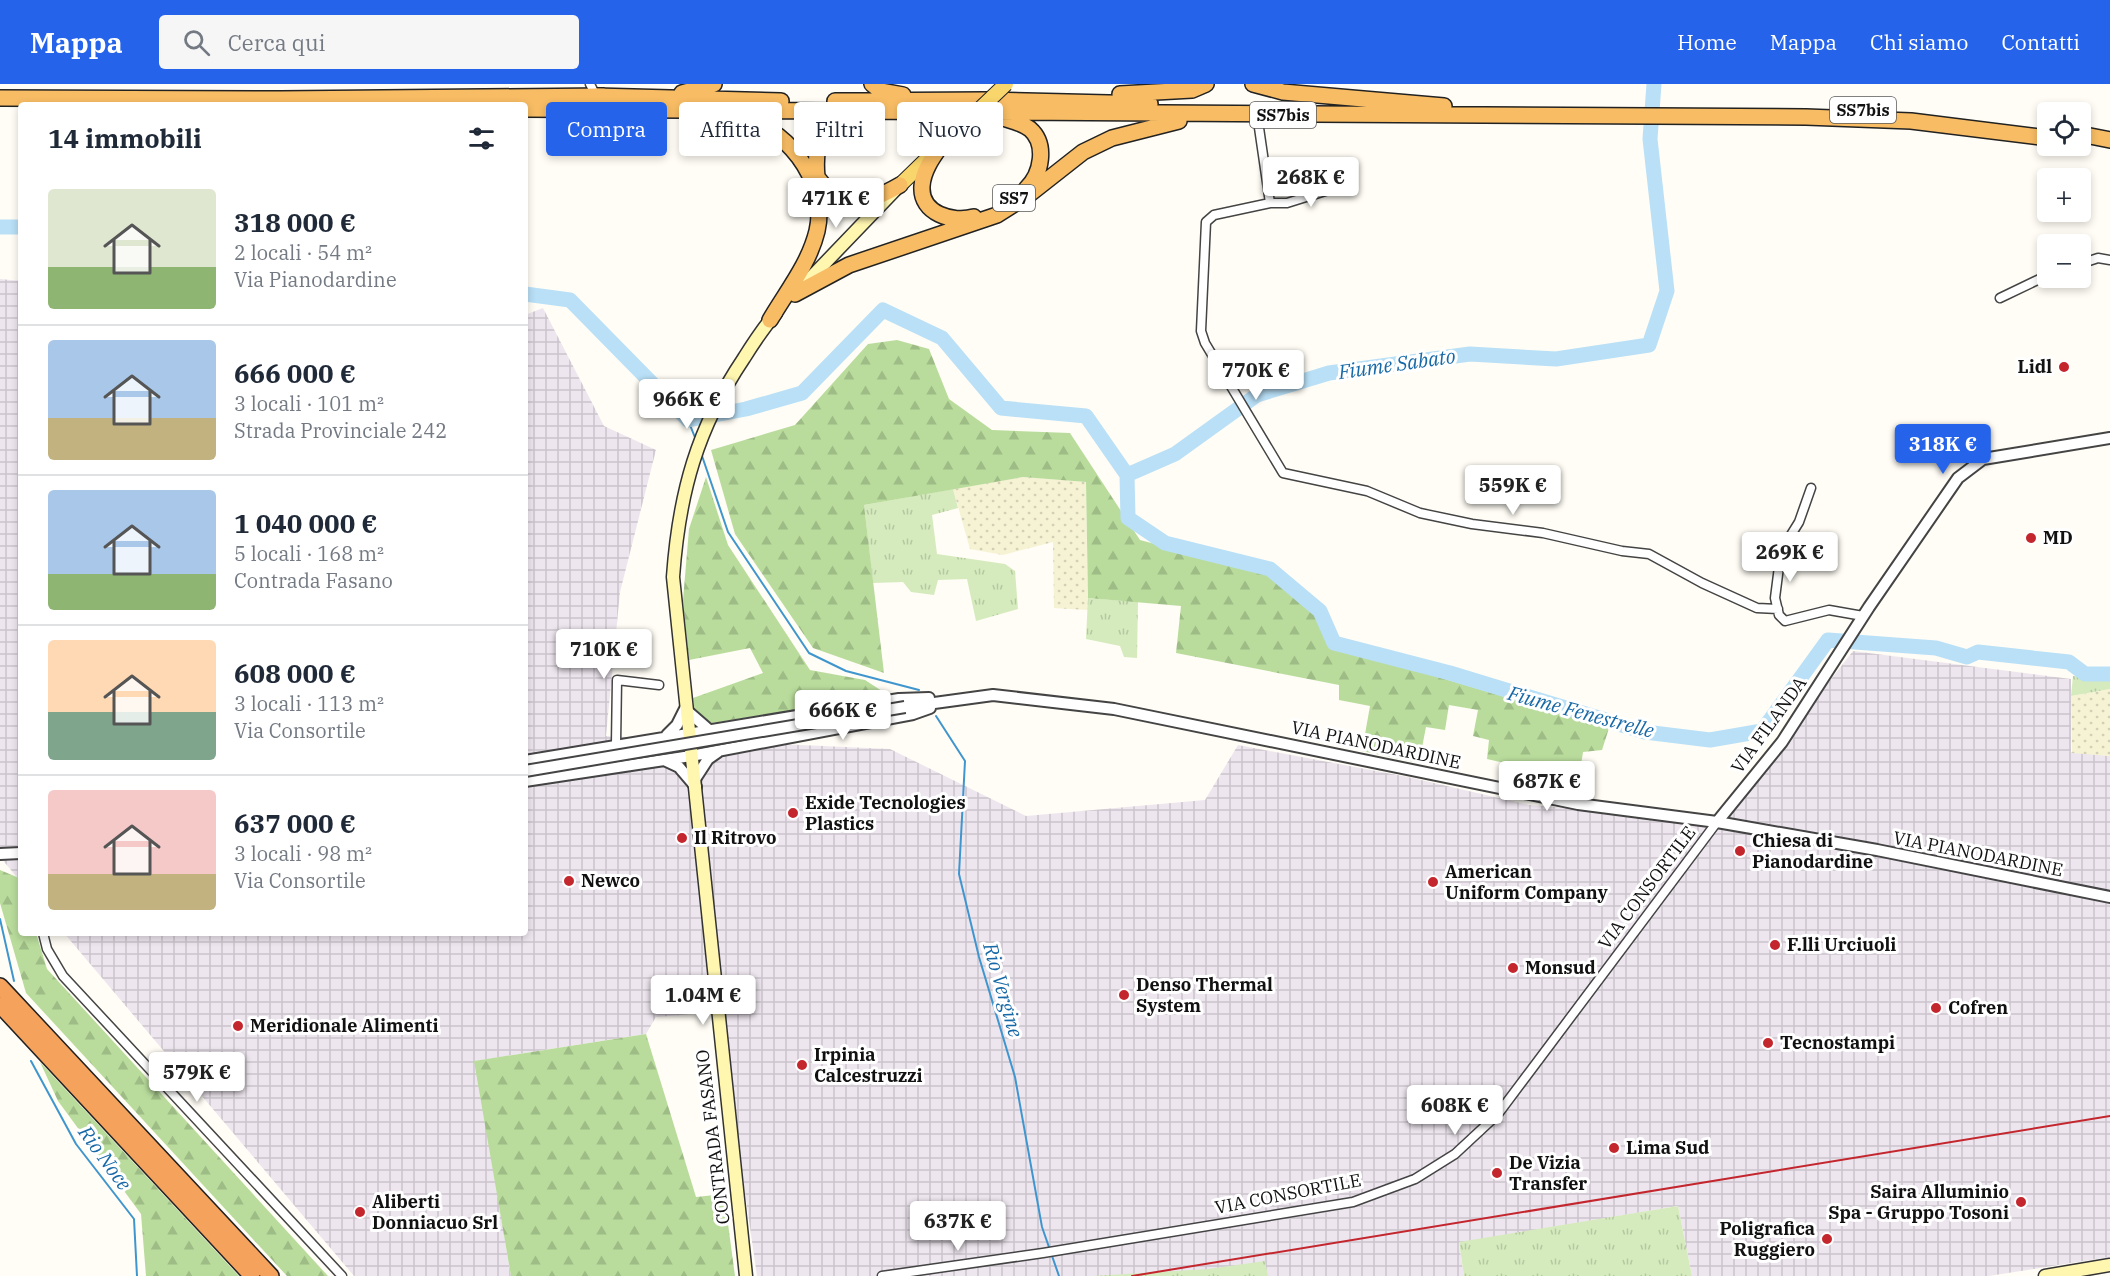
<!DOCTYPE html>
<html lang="it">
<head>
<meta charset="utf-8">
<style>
	:root { --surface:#fff; --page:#f6f6f7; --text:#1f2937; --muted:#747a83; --line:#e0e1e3; --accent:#2563eb }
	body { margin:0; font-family:"IBM Plex Serif",serif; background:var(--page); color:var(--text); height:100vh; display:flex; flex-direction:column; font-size:22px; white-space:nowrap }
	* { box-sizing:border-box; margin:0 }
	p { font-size:20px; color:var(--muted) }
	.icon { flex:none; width:33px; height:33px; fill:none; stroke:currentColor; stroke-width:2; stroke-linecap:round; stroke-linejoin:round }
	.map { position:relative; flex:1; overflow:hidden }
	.drawer { position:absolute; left:18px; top:18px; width:510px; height:834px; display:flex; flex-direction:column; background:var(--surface); border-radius:6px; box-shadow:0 3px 9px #0003 }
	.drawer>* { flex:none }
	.top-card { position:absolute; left:546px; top:18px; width:570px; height:54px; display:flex; gap:12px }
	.tools { position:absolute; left:2037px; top:18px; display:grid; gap:12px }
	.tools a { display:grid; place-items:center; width:54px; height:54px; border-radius:6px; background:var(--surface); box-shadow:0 3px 9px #0003; font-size:30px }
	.price { position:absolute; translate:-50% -51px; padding:0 14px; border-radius:6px; background:#fff; color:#222; font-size:20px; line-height:39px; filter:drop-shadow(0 2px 3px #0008) }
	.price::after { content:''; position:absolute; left:50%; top:36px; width:18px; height:14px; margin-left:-9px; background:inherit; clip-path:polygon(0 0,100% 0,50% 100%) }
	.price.active { background:var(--accent); color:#fff }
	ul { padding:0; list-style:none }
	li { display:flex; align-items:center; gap:18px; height:150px; padding:0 30px }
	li+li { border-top:2px solid var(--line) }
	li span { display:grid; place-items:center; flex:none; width:168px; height:120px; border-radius:6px; color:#555 }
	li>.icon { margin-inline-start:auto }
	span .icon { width:72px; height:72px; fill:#fffc; stroke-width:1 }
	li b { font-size:26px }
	h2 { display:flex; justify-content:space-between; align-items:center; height:72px; padding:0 30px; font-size:26px }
	.chip { padding:0 21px; border-radius:6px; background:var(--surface); box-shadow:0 3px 9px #0003; font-size:21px; line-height:54px }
	.chip.active { background:var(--accent); color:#fff }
	header { display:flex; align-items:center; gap:36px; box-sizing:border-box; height:84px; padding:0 30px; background:var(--accent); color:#fff }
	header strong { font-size:28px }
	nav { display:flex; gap:33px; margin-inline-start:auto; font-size:21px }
	.search { width:420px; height:54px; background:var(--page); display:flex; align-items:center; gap:15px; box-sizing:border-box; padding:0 21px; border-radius:6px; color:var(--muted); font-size:22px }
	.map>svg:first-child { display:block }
</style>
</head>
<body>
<header>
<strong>Mappa</strong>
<div class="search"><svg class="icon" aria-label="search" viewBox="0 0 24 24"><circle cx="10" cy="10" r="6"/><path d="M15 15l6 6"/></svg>Cerca qui</div>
<nav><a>Home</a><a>Mappa</a><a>Chi siamo</a><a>Contatti</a></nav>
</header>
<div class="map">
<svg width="2110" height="1192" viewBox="0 0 2110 1192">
	<defs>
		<pattern id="industrial-grid" width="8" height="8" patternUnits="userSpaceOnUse" patternTransform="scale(1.5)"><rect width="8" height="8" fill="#eee6ef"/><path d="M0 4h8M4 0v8" fill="none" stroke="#cbc4cc"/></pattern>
		<pattern id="farmland-dots" width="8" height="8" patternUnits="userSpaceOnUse" patternTransform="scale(1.5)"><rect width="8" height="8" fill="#f6f3d4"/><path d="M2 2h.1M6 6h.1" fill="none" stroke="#d2cfb5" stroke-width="1.8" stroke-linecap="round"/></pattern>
		<pattern id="grass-tufts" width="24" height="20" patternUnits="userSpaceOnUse" patternTransform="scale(1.5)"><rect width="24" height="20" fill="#d5ebbd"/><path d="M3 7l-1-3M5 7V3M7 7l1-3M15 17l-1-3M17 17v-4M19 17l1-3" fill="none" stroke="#b6c8a1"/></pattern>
		<pattern id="forest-firs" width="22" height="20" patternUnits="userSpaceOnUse" patternTransform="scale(1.5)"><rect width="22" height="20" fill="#b9dc9c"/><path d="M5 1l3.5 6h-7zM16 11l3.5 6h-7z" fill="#9ebc85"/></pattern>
	</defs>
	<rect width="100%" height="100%" fill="#fffdf5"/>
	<!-- industrial -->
	<path fill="url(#industrial-grid)" d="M 0,195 L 21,197 L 21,798 L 0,773 Z
		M 543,224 L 604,342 L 656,366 L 620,508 L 606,652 L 890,665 L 1026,732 L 1205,716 L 1238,661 L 1408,693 L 1529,721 L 1722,735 L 1853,567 L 2071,595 L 2071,668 L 2110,672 L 2110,1173 L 1989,1192 L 1692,1192 L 1678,1122 L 1459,1159 L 1464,1192 L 757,1192 L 719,928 L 656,933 L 646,950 L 475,977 L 511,1192 L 354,1192 L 64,849 L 525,849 L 525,231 Z"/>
	<!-- farmland -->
	<path fill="url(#farmland-dots)" d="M 1023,393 L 1086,398 L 1088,526 L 1054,524 L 1053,458 L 1003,471 L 970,465 L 953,405 Z
		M 2110,605 L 2110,672 L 2072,669 L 2071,612 Z"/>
	<!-- grass -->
	<path fill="url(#grass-tufts)" d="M 953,405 L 958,424 L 932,431 L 937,470 L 1005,480 L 1015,487 L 1018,525 L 976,537 L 967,495 L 938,496 L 934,511 L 911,508 L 903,498 L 873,499 L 864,421 Z
		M 1088,514 L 1138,518 L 1137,574 L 1124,573 L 1120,562 L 1086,555 Z
		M 2110,591 L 2110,605 L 2071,612 L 2073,592 Z
		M 1678,1122 L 1692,1192 L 1464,1192 L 1459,1158 Z
		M 1265,1177 L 1268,1192 L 1092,1192 L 1208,1185 Z"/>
	<!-- forest -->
	<path fill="url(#forest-firs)" d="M 897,256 L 929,265 L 949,315 L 992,346 L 1070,349 L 1140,456 L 1268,490 L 1313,526 L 1331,561 L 1609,644 L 1602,666 L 1583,668 L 1577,707 L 1520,699 L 1522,683 L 1487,675 L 1489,656 L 1473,652 L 1478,626 L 1449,621 L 1445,646 L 1426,643 L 1419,679 L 1362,667 L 1370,622 L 1339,616 L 1339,601 L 1176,569 L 1181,522 L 1088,514 L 1086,398 L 1023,393 L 864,421 L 884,589 L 813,564 L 735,450 L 711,366 L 795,341 L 868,260 Z
		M 706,393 L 728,461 L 810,586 L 865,596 L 888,611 L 712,639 L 695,629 L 693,614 L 763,589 L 750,564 L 689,576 L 683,516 L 689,445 Z
		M 0,786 L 19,794 L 21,849 L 36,849 L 47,885 L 328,1192 L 287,1192 L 26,909 L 0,819 Z
		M 646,950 L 696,1113 L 724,1110 L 735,1192 L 511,1192 L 474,977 Z
		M 40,978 L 239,1192 L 146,1192 L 141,1130 L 58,1017 Z"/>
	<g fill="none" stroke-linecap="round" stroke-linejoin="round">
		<!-- stream -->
		<path stroke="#3f96cf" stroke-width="2" d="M 688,336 L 696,356
			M 701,369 L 728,448 L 809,569 L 846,587 L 919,606
			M 936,632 L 965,677 L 959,790 L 979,873 L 1015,993 L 1042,1143 L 1059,1192
			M 0,835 L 14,897
			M 31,977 L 76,1060 L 134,1135 L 137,1192"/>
		<!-- river -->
		<path stroke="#b9e0f7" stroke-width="15" d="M 0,143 L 21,143
			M 525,210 L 570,216 L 688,336 L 746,325 L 802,309 L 883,226 L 942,254 L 1001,324 L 1086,332 L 1127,391 L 1175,370 L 1257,311 L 1329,289 L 1470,270 L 1556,275 L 1649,261 L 1667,207 L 1650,55 L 1654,0
			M 1127,391 L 1128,434 L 1165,459 L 1270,485 L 1320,527 L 1334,559 L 1450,589 L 1645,648 L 1710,656 L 1762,647 L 1828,556 L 1936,564 L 1967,573 L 1978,568 L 2069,578 L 2085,590 L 2110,590"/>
		<!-- minor casing -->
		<g stroke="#444" stroke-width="11">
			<path id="minor" d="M 590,0 L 596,12
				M 1257,30 L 1270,119 L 1214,131 L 1206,138 L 1201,247 L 1205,259 L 1283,389 L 1367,407 L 1420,429 L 1472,440 L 1543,449 L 1622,467 L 1649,470 L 1702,499 L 1757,524 L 1778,525
				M 1270,119 L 1287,119 L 1351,99
				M 2080,180 L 2098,174 L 2110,176
				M 2000,214 L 2048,191
				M 1811,404 L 1799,438 L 1781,467 L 1775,514 L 1779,531 L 1785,537 L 1829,526 L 1863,532
				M 616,660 L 617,596 L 659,601
				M 43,849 L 47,865 L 63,892 L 342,1192
				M 882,1192 L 1043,1169 L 1353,1118 L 1415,1095 L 1455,1070 L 1498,1030 L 1717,738"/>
		</g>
		<!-- tertiary casing -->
		<g stroke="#444" stroke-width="14">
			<path id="tertiary" d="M 905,623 L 993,611 L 1114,625 L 1578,720 L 1717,738 L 1877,766 L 2110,813
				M 667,651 L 677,641 L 685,625 L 708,645
				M 664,676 L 679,683 L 696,703
				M 525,677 L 899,615 L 929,614
				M 695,695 L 708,675 L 718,668
				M 525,697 L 691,672 L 913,630 L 930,624
				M 1717,738 L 1782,658 L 1869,523 L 1958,394 L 1983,375 L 2110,354
				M 0,770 L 21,769"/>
		</g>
		<!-- secondary casing -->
		<g stroke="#333" stroke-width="15">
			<path id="secondary" d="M 801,204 L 895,106
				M 746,1192 L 673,493 C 679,409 697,344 744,274 C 754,258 764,243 776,229
				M 2045,1192 L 2110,1181"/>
		</g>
		<!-- primary casing -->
		<g stroke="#222" stroke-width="16">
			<path id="primary" d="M 900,101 L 932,70"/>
		</g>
		<!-- trunk casing -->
		<g stroke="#222" stroke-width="18">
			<path id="trunk" d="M 872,0 L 881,7 L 903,11
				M 1253,0 L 1283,8 L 1444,22
				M 682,9 L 714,0
				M 1120,10 L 1192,6 L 1206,0
				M 596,12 L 781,17
				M 0,14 L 281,15 L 604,12
				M 835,17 L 985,16 L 1150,20
				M 525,25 L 1806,33 L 1911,37 L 2048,54
				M 734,33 C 784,39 829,96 817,147 C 809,180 787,207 770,236
				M 856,33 C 820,37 814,62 817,93 C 843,128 867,120 900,101
				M 1003,34 C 1013,37 1022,39 1030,45 C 1047,60 1042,90 1026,105
				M 2080,50 L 2110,56
				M 940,63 C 932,74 923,87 922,102 C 920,130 953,139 974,133
				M 795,210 L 849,181 L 997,131 L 1027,112 L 1083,68 L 1112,54 L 1179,37"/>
		</g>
		<!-- motorway casing -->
		<g stroke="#222" stroke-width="18">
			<path id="motorway" d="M 0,902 L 271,1192
				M 0,921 L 252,1192"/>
		</g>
		<!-- minor -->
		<use href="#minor" stroke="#fff" stroke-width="8"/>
		<!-- tertiary -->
		<use href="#tertiary" stroke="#fff" stroke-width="10"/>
		<!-- secondary -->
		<use href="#secondary" stroke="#fff6b0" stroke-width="12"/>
		<!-- primary -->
		<use href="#primary" stroke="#f9d66b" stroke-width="14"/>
		<!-- trunk -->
		<use href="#trunk" stroke="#f7bc64" stroke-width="15"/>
		<!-- motorway -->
		<use href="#motorway" stroke="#f5a25d" stroke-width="15"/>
		<!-- rail -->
		<path stroke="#c4262e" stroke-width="2" d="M 1132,1192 L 2110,1032"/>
		<!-- tertiary-bridge casing -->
		<g stroke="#444" stroke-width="14" stroke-linecap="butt">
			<path id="tertiary-bridge" d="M 525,687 L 905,623"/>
		</g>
		<!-- primary-bridge casing -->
		<g stroke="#222" stroke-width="16" stroke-linecap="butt">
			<path id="primary-bridge" d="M 940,63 L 1006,0"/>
		</g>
		<!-- tertiary-bridge -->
		<use href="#tertiary-bridge" stroke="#fff" stroke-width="10"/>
		<!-- primary-bridge -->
		<use href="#primary-bridge" stroke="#f9d66b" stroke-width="14"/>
	</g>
	<!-- markers -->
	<g fill="#c4262e" stroke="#fff" stroke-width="2">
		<circle cx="2064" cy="283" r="6"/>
		<circle cx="2031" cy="454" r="6"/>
		<circle cx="793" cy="729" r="6"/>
		<circle cx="682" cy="754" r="6"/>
		<circle cx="1740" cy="767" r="6"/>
		<circle cx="569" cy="797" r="6"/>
		<circle cx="1433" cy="798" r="6"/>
		<circle cx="1775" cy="861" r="6"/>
		<circle cx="1513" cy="884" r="6"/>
		<circle cx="1124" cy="911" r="6"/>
		<circle cx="1936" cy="924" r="6"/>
		<circle cx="238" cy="942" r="6"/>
		<circle cx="1768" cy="959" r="6"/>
		<circle cx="802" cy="981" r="6"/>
		<circle cx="1614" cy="1064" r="6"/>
		<circle cx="1497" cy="1089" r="6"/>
		<circle cx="2021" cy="1118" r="6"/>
		<circle cx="360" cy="1128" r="6"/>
		<circle cx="1827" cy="1155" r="6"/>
	</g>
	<g text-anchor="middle" stroke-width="6" stroke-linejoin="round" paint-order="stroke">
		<!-- shield labels -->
		<g fill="#fff" stroke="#585858" stroke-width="1.5">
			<rect x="1830" y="13" width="66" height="26" rx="4.5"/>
			<rect x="1250" y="18" width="66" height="26" rx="4.5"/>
			<rect x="993" y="101" width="42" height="26" rx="4.5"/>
		</g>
		<g font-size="16" font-weight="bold" fill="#111">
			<text x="1863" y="32">SS7bis</text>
			<text x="1283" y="37">SS7bis</text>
			<text x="1014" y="120">SS7</text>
		</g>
		<!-- poi labels -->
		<g font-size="18" font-weight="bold" fill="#111" stroke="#fff" text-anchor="start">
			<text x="2052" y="289" text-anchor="end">Lidl</text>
			<text x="2043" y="460">MD</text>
			<text x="805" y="725">Exide Tecnologies<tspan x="805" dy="21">Plastics</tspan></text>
			<text x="694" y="760">Il Ritrovo</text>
			<text x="1752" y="763">Chiesa di<tspan x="1752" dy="21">Pianodardine</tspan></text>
			<text x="1445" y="794">American<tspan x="1445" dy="21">Uniform Company</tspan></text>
			<text x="581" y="803">Newco</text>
			<text x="1787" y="867">F.lli Urciuoli</text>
			<text x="1525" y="890">Monsud</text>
			<text x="1136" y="907">Denso Thermal<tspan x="1136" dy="21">System</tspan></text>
			<text x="1948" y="930">Cofren</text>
			<text x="250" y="948">Meridionale Alimenti</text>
			<text x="1780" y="965">Tecnostampi</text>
			<text x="814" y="977">Irpinia<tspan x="814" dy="21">Calcestruzzi</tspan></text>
			<text x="1626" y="1070">Lima Sud</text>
			<text x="1509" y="1085">De Vizia<tspan x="1509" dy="21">Transfer</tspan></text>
			<text x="2009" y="1114" text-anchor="end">Saira Alluminio<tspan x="2009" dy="21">Spa - Gruppo Tosoni</tspan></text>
			<text x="372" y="1124">Aliberti<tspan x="372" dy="21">Donniacuo Srl</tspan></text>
			<text x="1815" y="1151" text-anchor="end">Poligrafica<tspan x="1815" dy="21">Ruggiero</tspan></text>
		</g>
		<!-- street labels -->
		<g font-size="18" fill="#111" stroke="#fff">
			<text transform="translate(1769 641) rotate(-54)" y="6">VIA FILANDA</text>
			<text transform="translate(1376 661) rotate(12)" y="6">VIA PIANODARDINE</text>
			<text transform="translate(1978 770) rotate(11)" y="6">VIA PIANODARDINE</text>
			<text transform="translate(1647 804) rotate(-53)" y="6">VIA CONSORTILE</text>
			<text transform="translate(713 1053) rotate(-97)" y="6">CONTRADA FASANO</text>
			<text transform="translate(1288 1110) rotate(-11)" y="6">VIA CONSORTILE</text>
		</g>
		<!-- water labels -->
		<g font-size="20" font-style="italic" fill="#1768a6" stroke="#fff">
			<text transform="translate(1397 280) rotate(-8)" y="7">Fiume Sabato</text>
			<text transform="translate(1581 628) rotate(15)" y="7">Fiume Fenestrelle</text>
			<text transform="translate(1003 906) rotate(74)" y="7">Rio Vergine</text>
			<text transform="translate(105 1074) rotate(54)" y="7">Rio Noce</text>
		</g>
	</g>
</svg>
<div class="tools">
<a><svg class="icon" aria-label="locate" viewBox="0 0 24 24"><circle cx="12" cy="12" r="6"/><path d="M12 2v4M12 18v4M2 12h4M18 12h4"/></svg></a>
<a>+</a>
<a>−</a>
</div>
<b class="price" style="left:1311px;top:124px">268K €</b>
<b class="price" style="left:836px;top:145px">471K €</b>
<b class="price" style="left:1256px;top:317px">770K €</b>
<b class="price" style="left:687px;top:346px">966K €</b>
<b class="price active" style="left:1943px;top:391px">318K €</b>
<b class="price" style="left:1513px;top:432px">559K €</b>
<b class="price" style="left:1790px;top:499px">269K €</b>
<b class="price" style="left:604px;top:596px">710K €</b>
<b class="price" style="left:843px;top:657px">666K €</b>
<b class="price" style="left:1547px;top:728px">687K €</b>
<b class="price" style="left:703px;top:942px">1.04M €</b>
<b class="price" style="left:197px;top:1019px">579K €</b>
<b class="price" style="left:1455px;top:1052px">608K €</b>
<b class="price" style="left:958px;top:1168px">637K €</b>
<div class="top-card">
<a class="chip active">Compra</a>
<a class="chip">Affitta</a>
<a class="chip">Filtri</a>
<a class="chip">Nuovo</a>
</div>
<section class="drawer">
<h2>14 immobili<svg class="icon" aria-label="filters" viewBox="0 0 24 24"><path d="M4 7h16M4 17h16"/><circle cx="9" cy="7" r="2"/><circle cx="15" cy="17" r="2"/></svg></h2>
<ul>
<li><span style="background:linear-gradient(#dfe7d0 65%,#8fb573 0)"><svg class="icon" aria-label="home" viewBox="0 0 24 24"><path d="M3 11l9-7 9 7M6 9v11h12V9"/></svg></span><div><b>318 000 €</b><p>2 locali · 54 m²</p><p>Via Pianodardine</p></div></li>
<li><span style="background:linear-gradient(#a9c7e8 65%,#c2b280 0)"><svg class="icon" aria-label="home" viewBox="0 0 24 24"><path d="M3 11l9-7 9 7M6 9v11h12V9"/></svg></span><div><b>666 000 €</b><p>3 locali · 101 m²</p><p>Strada Provinciale 242</p></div></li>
<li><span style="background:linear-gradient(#a9c7e8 70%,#8fb573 0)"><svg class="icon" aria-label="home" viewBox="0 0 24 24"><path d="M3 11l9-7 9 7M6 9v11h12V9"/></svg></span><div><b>1 040 000 €</b><p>5 locali · 168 m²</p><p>Contrada Fasano</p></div></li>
<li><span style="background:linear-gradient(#ffd9b3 60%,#7fa58c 0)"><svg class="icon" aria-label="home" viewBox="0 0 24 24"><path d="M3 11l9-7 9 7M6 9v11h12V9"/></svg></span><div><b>608 000 €</b><p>3 locali · 113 m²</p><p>Via Consortile</p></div></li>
<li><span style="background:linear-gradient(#f6c9c9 70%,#c2b280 0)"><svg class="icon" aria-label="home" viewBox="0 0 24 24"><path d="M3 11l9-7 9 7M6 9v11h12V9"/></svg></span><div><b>637 000 €</b><p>3 locali · 98 m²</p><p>Via Consortile</p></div></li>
</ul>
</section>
</div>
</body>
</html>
